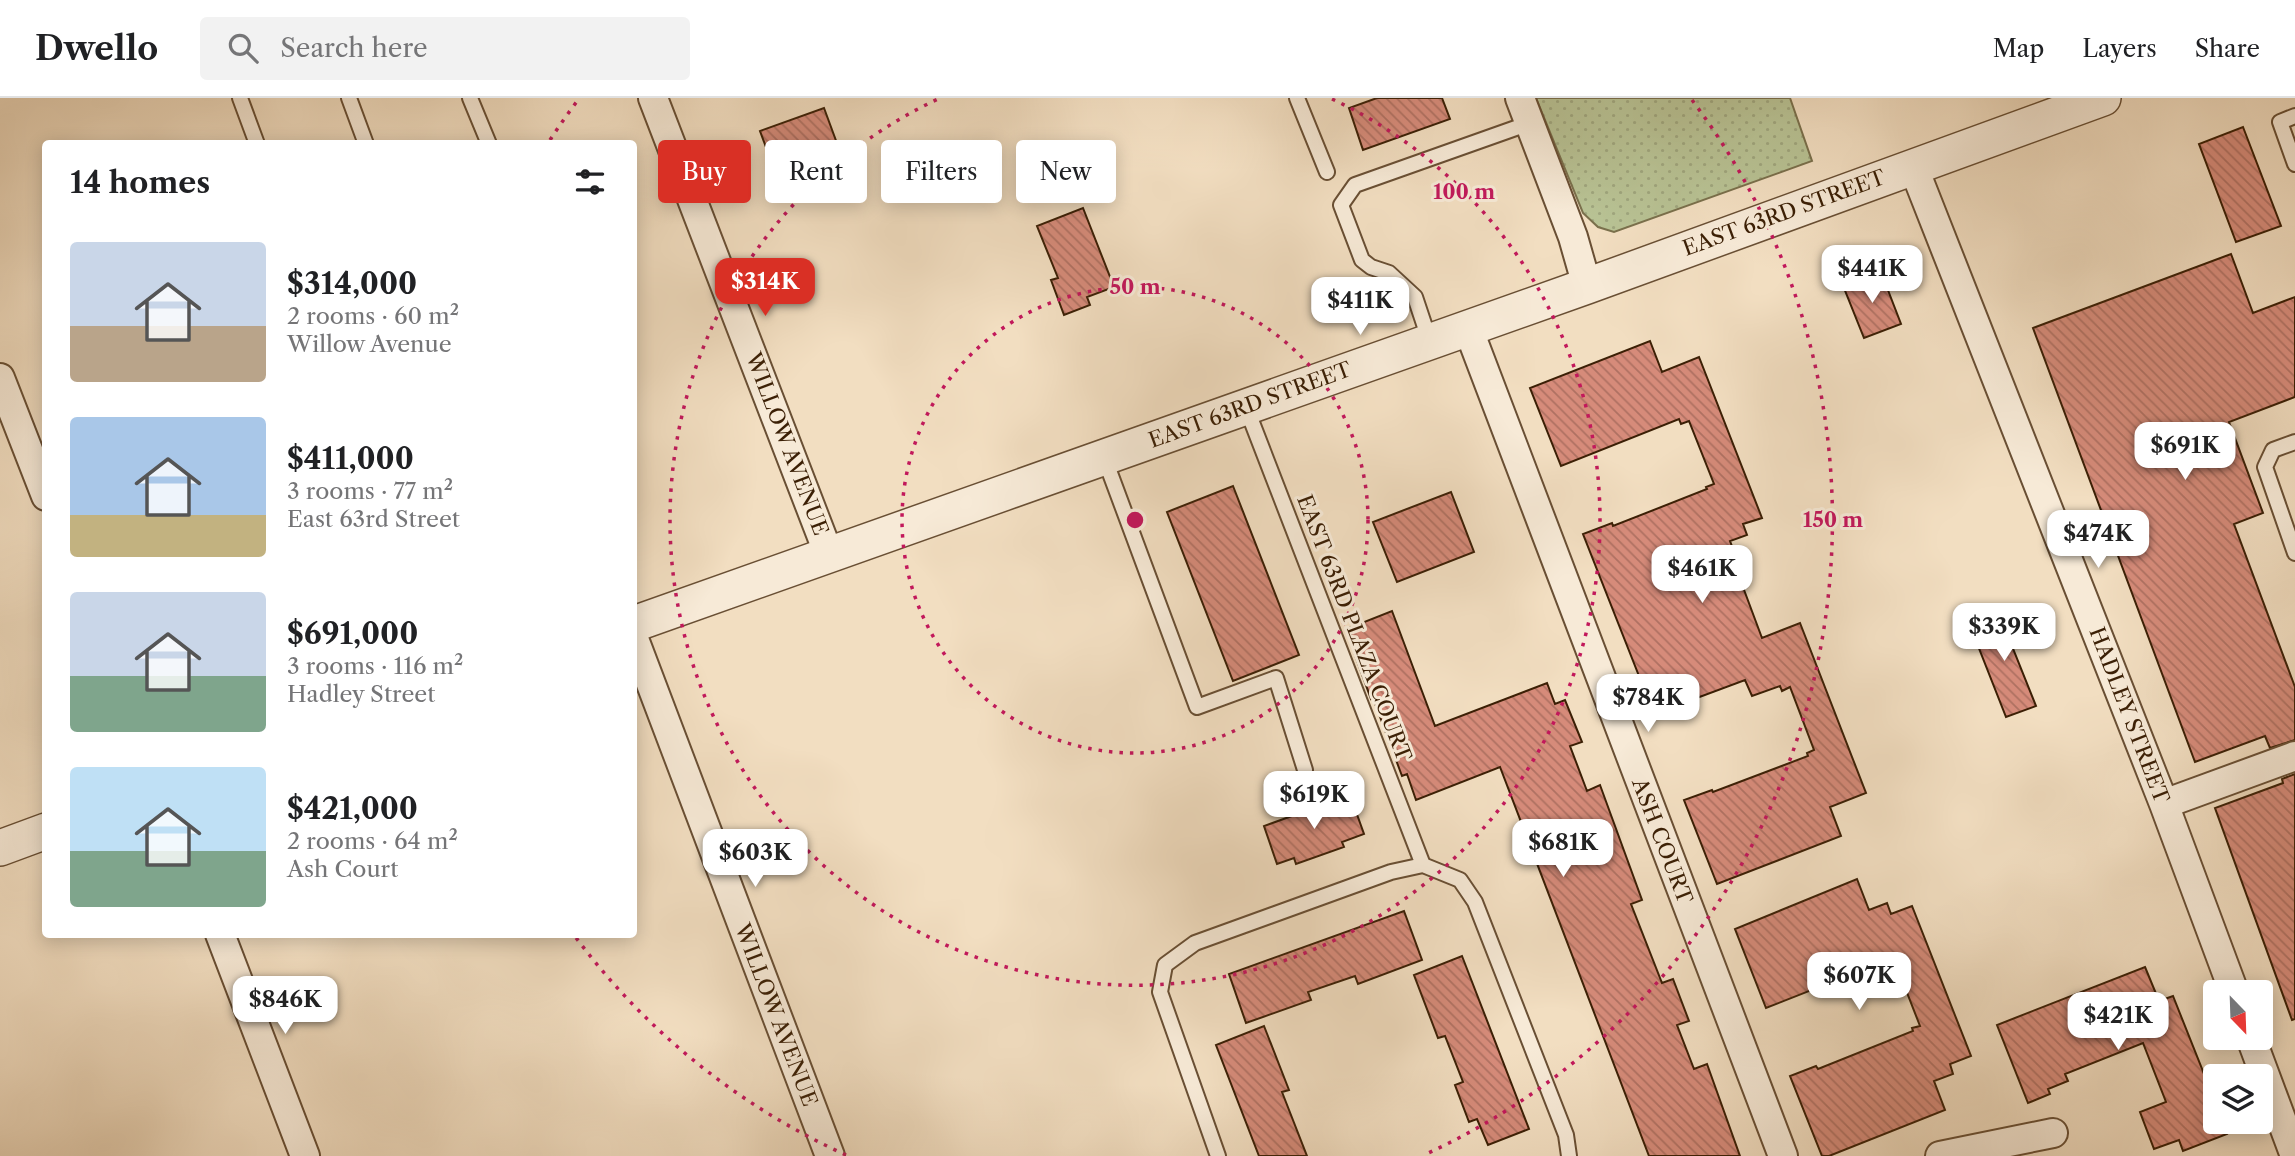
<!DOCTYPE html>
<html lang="en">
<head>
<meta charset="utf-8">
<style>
	:root { --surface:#fff; --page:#f2f2f2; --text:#202124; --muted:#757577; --line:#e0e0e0; --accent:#d93025 }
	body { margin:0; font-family:"Libre Caslon Text",serif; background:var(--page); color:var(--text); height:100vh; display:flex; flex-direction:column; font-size:26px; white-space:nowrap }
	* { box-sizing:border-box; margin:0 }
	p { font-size:23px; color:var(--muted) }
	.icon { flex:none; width:38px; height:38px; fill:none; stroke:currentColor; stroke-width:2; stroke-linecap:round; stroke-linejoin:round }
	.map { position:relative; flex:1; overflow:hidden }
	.panel { position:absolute; left:42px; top:42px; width:595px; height:798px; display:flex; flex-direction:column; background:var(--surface); border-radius:7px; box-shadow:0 4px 18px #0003 }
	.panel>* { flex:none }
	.hud { position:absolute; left:658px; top:42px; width:665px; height:63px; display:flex; gap:14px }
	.needle { width:46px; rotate:157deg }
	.controls { position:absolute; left:2203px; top:882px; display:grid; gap:14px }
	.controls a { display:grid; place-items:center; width:70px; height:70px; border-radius:7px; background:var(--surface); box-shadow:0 4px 18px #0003; font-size:35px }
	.price { position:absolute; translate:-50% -60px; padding:0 16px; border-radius:14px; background:#fff; color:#222; font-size:23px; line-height:46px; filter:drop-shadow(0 2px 4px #0008) }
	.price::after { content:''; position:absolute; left:50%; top:42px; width:21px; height:16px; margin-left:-10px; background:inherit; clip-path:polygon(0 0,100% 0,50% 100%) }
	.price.active { background:var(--accent); color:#fff }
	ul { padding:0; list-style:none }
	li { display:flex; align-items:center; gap:21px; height:175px; padding:0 28px }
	li span { display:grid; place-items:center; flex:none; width:196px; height:140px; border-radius:7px; color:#555 }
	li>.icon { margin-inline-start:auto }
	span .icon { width:84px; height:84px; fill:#fffc; stroke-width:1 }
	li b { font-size:30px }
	h2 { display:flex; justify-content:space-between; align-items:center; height:84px; padding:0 28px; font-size:30px }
	.tag { padding:0 24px; border-radius:7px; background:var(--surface); box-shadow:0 4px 18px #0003; font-size:24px; line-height:63px }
	.tag.active { background:var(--accent); color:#fff }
	header { display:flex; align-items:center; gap:42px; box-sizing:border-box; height:98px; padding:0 35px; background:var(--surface); border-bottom:2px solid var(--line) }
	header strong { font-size:33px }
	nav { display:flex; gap:38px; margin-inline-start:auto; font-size:24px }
	.search { width:490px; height:63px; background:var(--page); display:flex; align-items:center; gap:18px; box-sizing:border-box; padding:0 24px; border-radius:7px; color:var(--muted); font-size:26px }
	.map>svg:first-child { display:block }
</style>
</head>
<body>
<header>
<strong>Dwello</strong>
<div class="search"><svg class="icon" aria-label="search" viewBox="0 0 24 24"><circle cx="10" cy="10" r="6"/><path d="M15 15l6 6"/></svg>Search here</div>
<nav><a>Map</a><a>Layers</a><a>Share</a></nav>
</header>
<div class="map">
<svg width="2295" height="1058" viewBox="0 0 2295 1058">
	<defs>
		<pattern id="grass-dots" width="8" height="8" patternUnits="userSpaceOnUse" patternTransform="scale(1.75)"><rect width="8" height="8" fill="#b8c294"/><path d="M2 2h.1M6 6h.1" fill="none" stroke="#9fa67e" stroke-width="1.8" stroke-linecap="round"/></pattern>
		<pattern id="building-back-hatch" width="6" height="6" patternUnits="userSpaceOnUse" patternTransform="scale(1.75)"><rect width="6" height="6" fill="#d68b7a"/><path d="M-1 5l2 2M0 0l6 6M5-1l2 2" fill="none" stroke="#af7162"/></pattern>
	</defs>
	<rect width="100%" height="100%" fill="#f2dec1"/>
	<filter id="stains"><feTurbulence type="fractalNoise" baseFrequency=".00286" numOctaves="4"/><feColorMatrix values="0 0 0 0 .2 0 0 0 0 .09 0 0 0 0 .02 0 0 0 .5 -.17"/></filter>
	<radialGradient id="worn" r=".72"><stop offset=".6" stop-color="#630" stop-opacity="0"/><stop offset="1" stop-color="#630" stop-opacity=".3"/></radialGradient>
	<!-- grass -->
	<path fill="url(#grass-dots)" stroke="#7a704c" stroke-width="2" d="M 1536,0 L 1790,0 L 1812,63 L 1614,134 L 1598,129 L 1583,115 Z"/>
	<!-- building -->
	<path fill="url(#building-back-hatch)" stroke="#3b1f05" stroke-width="2" d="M 1377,0 L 1442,0 L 1450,21 L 1363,52 L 1349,10 Z
		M 824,10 L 849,78 L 785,101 L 760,33 Z
		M 2243,29 L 2281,128 L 2236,144 L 2199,46 Z
		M 1083,110 L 1114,189 L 1087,199 L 1090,207 L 1064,217 L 1051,182 L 1058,180 L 1037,128 Z
		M 2231,156 L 2253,215 L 2295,199 L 2295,299 L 2229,324 L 2263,415 L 2234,426 L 2295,589 L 2295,642 L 2270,650 L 2265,638 L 2195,664 L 2033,230 Z
		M 1881,174 L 1901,226 L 1864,240 L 1844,190 L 1852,187 L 1852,185 Z
		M 1650,243 L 1662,274 L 1699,259 L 1762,420 L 1743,426 L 1747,437 L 1730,443 L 1741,472 L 1737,473 L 1762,540 L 1800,525 L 1866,695 L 1830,709 L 1841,738 L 1717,786 L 1684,702 L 1712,692 L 1713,694 L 1808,658 L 1807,655 L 1814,652 L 1790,589 L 1782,593 L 1780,588 L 1752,598 L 1745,582 L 1654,616 L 1583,436 L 1612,425 L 1613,428 L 1707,391 L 1706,389 L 1714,386 L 1689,323 L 1681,326 L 1679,321 L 1561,368 L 1530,290 Z
		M 1233,388 L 1299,557 L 1233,583 L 1167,414 Z
		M 1451,394 L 1474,454 L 1397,484 L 1373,424 Z
		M 1392,513 L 1435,628 L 1547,585 L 1555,606 L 1565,602 L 1582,644 L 1570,648 L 1587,693 L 1600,687 L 1642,802 L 1631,806 L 1662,885 L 1673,881 L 1689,923 L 1677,927 L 1694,971 L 1707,966 L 1740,1058 L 1649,1058 L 1500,669 L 1416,702 L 1407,676 L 1402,678 L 1373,600 L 1371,601 L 1355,557 L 1358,556 L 1349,530 Z
		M 2011,514 L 2023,543 L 2012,548 L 2036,608 L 2006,619 L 1971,530 Z
		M 2295,676 L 2295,921 L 2292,922 L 2215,710 L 2283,685 L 2282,681 Z
		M 1350,697 L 1364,736 L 1342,744 L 1344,749 L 1296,766 L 1294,760 L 1277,766 L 1264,728 Z
		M 1857,781 L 1869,812 L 1887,805 L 1891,816 L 1912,808 L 1971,958 L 1950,966 L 1953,976 L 1934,983 L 1945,1012 L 1829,1058 L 1822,1058 L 1790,978 L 1816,968 L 1818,971 L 1913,933 L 1912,930 L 1920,928 L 1895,864 L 1887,868 L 1885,863 L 1766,910 L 1735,831 Z
		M 1404,813 L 1422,862 L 1358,886 L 1355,878 L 1308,894 L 1311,902 L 1246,925 L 1229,876 Z
		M 1462,858 L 1529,1031 L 1488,1047 L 1477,1021 L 1469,1024 L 1455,987 L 1463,984 L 1445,938 L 1438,940 L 1414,877 Z
		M 2145,869 L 2159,903 L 2173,898 L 2216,1006 L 2216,1024 L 2222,1024 L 2227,1036 L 2183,1053 L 2179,1042 L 2154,1051 L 2140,1014 L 2166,1004 L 2143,945 L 2065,976 L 2068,983 L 2048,991 L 2050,996 L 2028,1005 L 1997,927 Z
		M 1264,928 L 1289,992 L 1282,994 L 1307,1058 L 1259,1058 L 1216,947 Z"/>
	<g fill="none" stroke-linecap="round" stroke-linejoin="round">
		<!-- service casing -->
		<g stroke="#694f34" stroke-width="18">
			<path id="service" d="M 240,0 L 257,46
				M 349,0 L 366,46
				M 470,0 L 489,46
				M 1297,0 L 1327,74
				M 2295,18 L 2280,24 L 2295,66
				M 1430,244 L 1415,199 L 1389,175 L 1371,169 L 1362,162 L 1341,107 L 1355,87 L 1530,25
				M 1246,309 L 1423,767
				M 2295,344 L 2273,352 L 2265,369 L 2295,455
				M 1104,359 L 1197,609 L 1276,580 L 1305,672
				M 1218,1058 L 1160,894 L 1165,867 L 1195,845 L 1391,774 L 1423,767 L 1460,782 L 1475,804 L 1566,1037 L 1569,1058"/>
		</g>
		<!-- minor casing -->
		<g stroke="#694f34" stroke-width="32">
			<path id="minor" d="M 653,0 L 829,457
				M 1520,0 L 1573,139 L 1587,188
				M 1913,68 L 2164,706 L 2234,894
				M 1468,230 L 1783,1058
				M 0,280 L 46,398
				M 634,541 L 830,1058
				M 2164,706 L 2295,658
				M 220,836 L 305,1058
				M 2251,940 L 2295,1058
				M 1940,1058 L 2053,1035"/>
		</g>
		<!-- tertiary casing -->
		<g stroke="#694f34" stroke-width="38">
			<path id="tertiary" d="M 634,526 L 1587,188 L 2103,0
				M 0,750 L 46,733"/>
		</g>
		<!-- service -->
		<use href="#service" stroke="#f7ead7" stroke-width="14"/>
		<!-- minor -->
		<use href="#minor" stroke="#f7ead7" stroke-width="28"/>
		<!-- tertiary -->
		<use href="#tertiary" stroke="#f7ead7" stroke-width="35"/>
	</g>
	<!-- distance rings -->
	<g fill="none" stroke="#c2185b" stroke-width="3.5" stroke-dasharray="3.5 7">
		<circle cx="1135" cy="422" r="233"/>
		<path d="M1332 1A465 465 0 1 1 938 1"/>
		<path d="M846 1057A698 698 0 0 1 574 837M550 42A698 698 0 0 1 578 2M1692 2A698 698 0 0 1 1424 1057"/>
	</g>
	<g text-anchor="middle" stroke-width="6" stroke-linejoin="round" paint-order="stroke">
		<!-- street labels -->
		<g font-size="21" fill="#3b1f05" stroke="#f7ead7">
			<text transform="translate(1784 115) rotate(-20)" y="7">EAST 63RD STREET</text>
			<text transform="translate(1250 307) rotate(-20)" y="7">EAST 63RD STREET</text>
			<text transform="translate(787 346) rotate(69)" y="7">WILLOW AVENUE</text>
			<text transform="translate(1354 530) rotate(69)" y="7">EAST 63RD PLAZA COURT</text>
			<text transform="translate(2129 617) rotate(69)" y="7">HADLEY STREET</text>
			<text transform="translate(1662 743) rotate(69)" y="7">ASH COURT</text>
			<text transform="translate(776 917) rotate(69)" y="7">WILLOW AVENUE</text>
		</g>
	</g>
	<circle cx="1135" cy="422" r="10" fill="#c2185b" stroke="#f7ead7" stroke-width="3.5"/>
	<g font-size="21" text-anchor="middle" font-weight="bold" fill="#c2185b" stroke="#f7ead7" stroke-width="6" stroke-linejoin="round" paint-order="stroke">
		<text x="1464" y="101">100 m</text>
		<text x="1135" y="196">50 m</text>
		<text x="1833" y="429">150 m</text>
	</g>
	<rect width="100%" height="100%" filter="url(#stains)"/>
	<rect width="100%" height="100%" fill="url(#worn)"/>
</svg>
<div class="controls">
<a><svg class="needle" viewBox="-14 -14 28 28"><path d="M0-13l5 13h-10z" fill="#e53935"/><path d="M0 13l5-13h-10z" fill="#757577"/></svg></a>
<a><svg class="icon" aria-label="layers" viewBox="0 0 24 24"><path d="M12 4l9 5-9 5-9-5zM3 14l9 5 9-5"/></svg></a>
</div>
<b class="price" style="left:1872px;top:207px">$441K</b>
<b class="price active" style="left:765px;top:220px">$314K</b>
<b class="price" style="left:1360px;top:239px">$411K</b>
<b class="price" style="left:2185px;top:384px">$691K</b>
<b class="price" style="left:2098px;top:472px">$474K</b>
<b class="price" style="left:1702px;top:507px">$461K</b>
<b class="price" style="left:2004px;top:565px">$339K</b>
<b class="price" style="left:1648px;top:636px">$784K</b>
<b class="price" style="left:1314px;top:733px">$619K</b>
<b class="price" style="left:1563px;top:781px">$681K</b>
<b class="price" style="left:755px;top:791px">$603K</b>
<b class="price" style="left:1859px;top:914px">$607K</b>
<b class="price" style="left:285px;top:938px">$846K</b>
<b class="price" style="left:2118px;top:954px">$421K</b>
<div class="hud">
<a class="tag active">Buy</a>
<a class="tag">Rent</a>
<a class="tag">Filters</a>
<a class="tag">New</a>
</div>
<section class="panel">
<h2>14 homes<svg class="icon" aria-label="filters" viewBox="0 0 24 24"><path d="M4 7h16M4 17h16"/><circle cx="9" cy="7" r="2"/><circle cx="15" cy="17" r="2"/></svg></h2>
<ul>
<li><span style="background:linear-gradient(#c9d6e8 60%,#b9a48a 0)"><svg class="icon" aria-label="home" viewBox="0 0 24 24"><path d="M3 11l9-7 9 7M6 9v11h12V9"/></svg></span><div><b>$314,000</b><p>2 rooms · 60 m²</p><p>Willow Avenue</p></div></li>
<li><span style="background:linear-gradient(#a9c7e8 70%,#c2b280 0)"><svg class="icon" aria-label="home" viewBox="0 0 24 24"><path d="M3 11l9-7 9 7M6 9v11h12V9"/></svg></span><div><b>$411,000</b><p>3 rooms · 77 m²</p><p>East 63rd Street</p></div></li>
<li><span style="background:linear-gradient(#c9d6e8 60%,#7fa58c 0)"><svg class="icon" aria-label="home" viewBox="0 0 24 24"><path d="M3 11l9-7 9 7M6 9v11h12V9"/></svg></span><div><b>$691,000</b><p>3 rooms · 116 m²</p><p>Hadley Street</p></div></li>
<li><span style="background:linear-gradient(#bfe0f5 60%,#7fa58c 0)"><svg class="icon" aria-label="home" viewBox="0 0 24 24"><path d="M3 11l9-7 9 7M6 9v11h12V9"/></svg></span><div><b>$421,000</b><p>2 rooms · 64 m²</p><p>Ash Court</p></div></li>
</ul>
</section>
</div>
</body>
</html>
